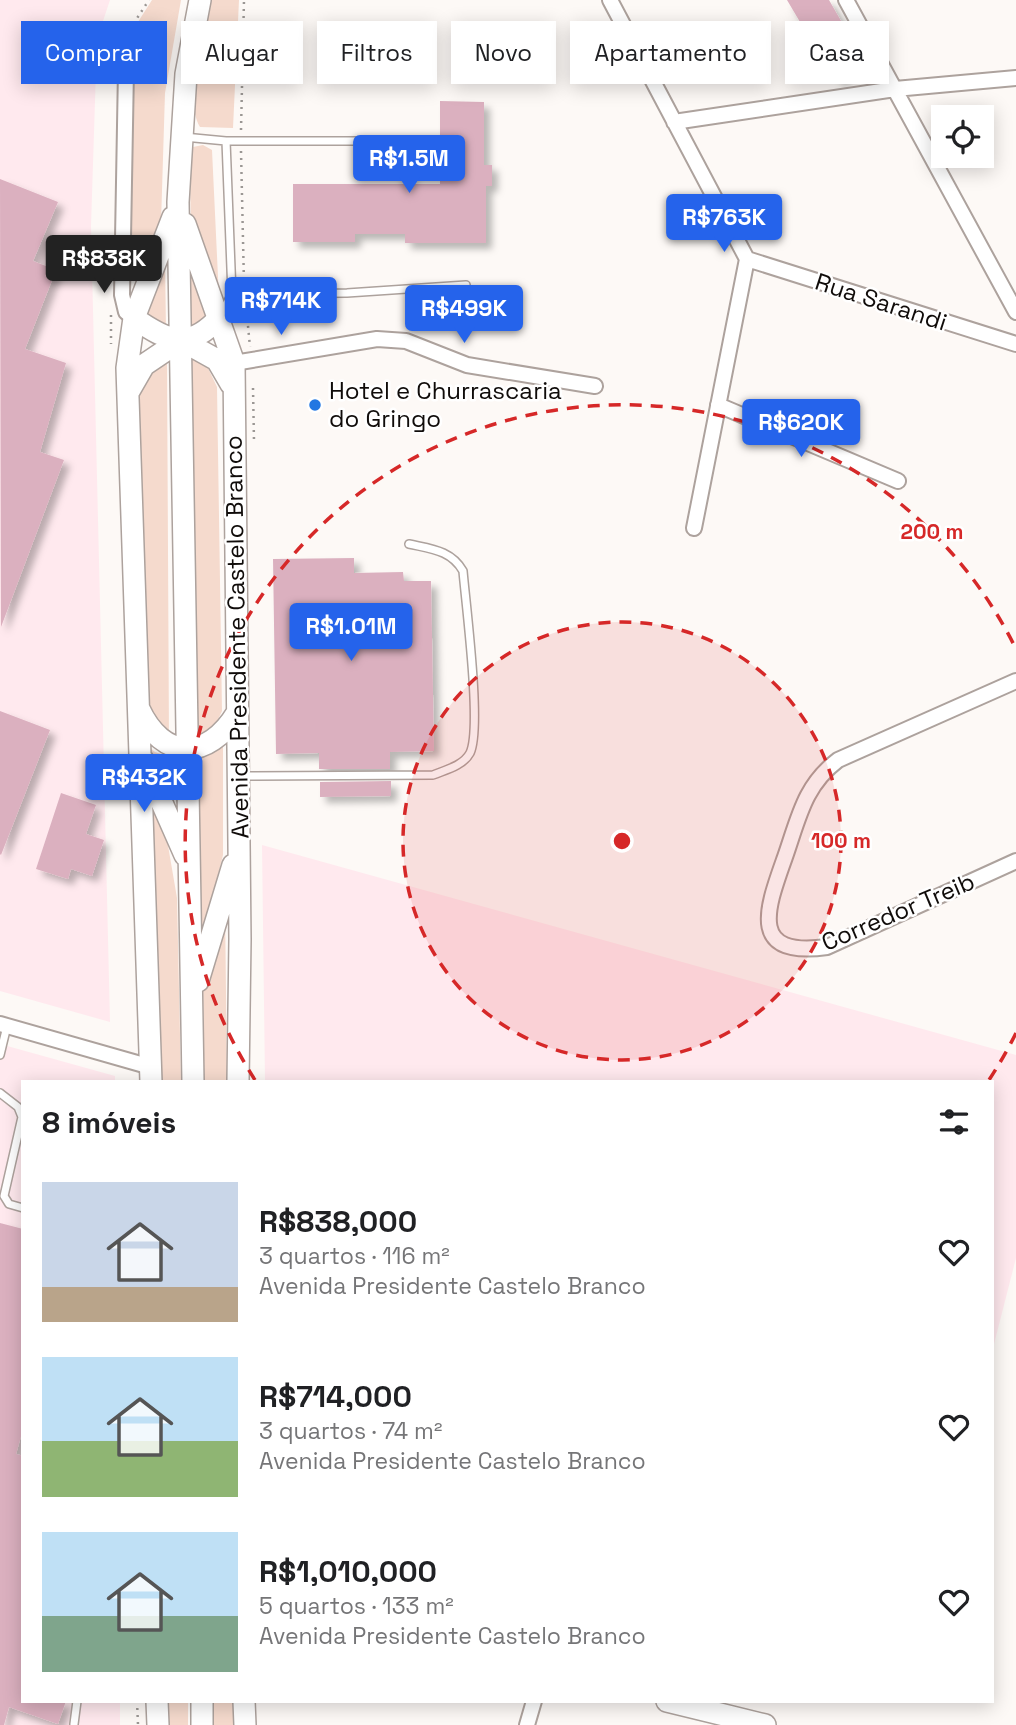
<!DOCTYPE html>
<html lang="pt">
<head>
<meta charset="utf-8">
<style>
	:root { --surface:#fff; --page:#f6f6f6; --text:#202124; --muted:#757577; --accent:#2563eb }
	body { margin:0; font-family:"Space Grotesk",sans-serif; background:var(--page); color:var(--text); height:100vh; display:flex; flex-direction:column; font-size:26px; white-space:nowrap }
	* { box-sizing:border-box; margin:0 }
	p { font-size:23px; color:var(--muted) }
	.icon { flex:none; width:38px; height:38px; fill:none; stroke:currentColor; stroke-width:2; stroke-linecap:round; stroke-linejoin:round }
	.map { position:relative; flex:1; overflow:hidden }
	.details { position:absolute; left:21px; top:1080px; width:973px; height:623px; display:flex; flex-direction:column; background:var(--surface); border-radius:0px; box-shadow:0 4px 18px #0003 }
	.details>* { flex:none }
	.banner { position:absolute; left:21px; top:21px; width:975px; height:63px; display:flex; gap:14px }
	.fabs { position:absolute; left:931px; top:105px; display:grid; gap:14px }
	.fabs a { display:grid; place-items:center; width:63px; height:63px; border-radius:0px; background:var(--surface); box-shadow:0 4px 18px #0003; font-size:35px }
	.price { position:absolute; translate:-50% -60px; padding:0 16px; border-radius:7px; background:var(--accent); color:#fff; font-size:23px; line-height:46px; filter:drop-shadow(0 2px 4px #0008) }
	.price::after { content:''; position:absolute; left:50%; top:42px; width:21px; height:16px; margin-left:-10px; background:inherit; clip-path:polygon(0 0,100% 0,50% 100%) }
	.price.active { background:#222; color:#fff }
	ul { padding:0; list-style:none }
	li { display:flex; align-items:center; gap:21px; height:175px; padding:0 21px }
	li span { display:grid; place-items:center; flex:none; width:196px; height:140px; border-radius:0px; color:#555 }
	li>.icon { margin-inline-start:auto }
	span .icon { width:84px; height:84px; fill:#fffc; stroke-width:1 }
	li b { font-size:30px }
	h2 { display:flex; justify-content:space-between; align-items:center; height:84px; padding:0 21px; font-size:30px }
	.tag { padding:0 24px; border-radius:0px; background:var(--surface); box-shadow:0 4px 18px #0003; font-size:24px; line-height:63px }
	.tag.active { background:var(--accent); color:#fff }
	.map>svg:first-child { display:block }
</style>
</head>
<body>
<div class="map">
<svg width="1016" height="1725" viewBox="0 0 1016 1725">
	<defs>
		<filter id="shadow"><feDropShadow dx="6" dy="6" stdDeviation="3.5" flood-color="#0004"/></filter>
	</defs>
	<rect width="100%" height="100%" fill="#fdf9f6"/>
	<!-- industrial -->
	<path fill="#ffe9ee" d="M 0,0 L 110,0 L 97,39 L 91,226 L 110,1022 L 0,991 Z
		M 262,845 L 1016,1055 L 1016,1258 L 992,1352 L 992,1082 L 265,1081 Z
		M 0,1044 L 115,1076 L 115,1081 L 23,1082 L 23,1701 L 120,1701 L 120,1725 L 0,1725 Z"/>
	<!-- green -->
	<path fill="#f5dacd" d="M 152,0 L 181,0 L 165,93 L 161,223 L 144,262 L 138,262 L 128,245 L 133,62 L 133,57 L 122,47 Z
		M 211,0 L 239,0 L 233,128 L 200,127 C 183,100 204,31 211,0 Z
		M 203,145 L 212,150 L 219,298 L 191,222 L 189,151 L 193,147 Z
		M 188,255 L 213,315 L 189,331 Z
		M 165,258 L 166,332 L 142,318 Z
		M 190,357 L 208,368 L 217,387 L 222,711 L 214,728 L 196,740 Z
		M 167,359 L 169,742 L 146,717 L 139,388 L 141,381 Z
		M 143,742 L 155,752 L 173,758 L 173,817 Z
		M 223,742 L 223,855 L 210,907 L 199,936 L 196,758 L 209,754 Z
		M 144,782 L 165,828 L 177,898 L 181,1081 L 150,1081 Z
		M 225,904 L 227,1081 L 204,1081 L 203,980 Z
		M 163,1701 L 188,1701 L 188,1725 L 163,1725 Z
		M 211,1701 L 233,1701 L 233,1725 L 212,1725 Z"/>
	<!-- building -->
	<path fill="#dbb0bf" filter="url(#shadow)" d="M 787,0 L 829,0 L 844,26 L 813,44 Z
		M 841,57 L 853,71 L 838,80 L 829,64 Z
		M 440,101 L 484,102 L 484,165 L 492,165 L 492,186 L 486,186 L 486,243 L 405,243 L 405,234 L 355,234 L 355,242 L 293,242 L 293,184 L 440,184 Z
		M 0,179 L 58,202 L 33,261 L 56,270 L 25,349 L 66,363 L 40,452 L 64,460 L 1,627 Z
		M 354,558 L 354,573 L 403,572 L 404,581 L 431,581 L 434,751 L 390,752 L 390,769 L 319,769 L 319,753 L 276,754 L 273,559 Z
		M 0,711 L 50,730 L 1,855 L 0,854 Z
		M 391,781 L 391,796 L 320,797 L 320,782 Z
		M 61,793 L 96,805 L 86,834 L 104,840 L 92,876 L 71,869 L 68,879 L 36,869 Z
		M 0,1223 L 23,1229 L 23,1429 L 16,1454 L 23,1456 L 23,1701 L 66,1701 L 58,1724 L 9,1707 L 4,1725 L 0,1725 Z"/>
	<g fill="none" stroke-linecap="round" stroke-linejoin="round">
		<!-- lane casing -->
		<g stroke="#ada29d" stroke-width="10">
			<path id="lane" d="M 184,137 L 226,141 L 414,141
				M 232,294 L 347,293 L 466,285
				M 220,316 L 232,294 L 226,141
				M 242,776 L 433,775 C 445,770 463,766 470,753 C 482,728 466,606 463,571 C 451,550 431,549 409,544
				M 0,1055 L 7,1026
				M 0,1093 L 18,1107 L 22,1117 L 4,1196 L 9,1204 L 23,1208
				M 74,1724 L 77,1701"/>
		</g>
		<!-- street casing -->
		<g stroke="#ada29d" stroke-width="18">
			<path id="street" d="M 610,0 L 747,259 L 694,528
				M 846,0 L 1016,312
				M 116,52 L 126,69 L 122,295 L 126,312 L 134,318
				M 674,122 L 895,89 L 1016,78
				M 122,251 L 133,269 L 156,268
				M 747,259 L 1016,344
				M 234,363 L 377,339 L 406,341 L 467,365 L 595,386
				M 718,405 L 898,481
				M 1016,681 L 838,760 C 804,786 799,817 785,857 C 767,908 747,958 827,947 L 1016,861
				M 0,1024 L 151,1067
				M 527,1725 L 534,1701"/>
		</g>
		<!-- secondary casing -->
		<g stroke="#ada29d" stroke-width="24">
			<path id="secondary" d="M 185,224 L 234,363 L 240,939 L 238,1082
				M 134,318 C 168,342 189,351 220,317
				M 129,391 L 144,365 L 181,340 L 217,360 L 231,384
				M 139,709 C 163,761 208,761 237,713
				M 143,760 L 185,855
				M 198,981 L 233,865
				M 151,1082 L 127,368 L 134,318 L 173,217
				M 193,1082 L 178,202 L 186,74 L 200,0
				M 157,1701 L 158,1725
				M 202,1701 L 202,1725
				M 244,1701 L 245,1725
				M 667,1701 L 765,1725"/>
		</g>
		<!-- path -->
		<path stroke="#9b9794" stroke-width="2.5" stroke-dasharray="2 5" stroke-linecap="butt" d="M 122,41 L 149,0
			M 241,130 L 244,0
			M 241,151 L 244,284
			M 246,305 L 250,347
			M 111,315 L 111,344
			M 253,388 L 254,441
			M 137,1701 L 138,1725"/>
		<!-- lane -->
		<use href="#lane" stroke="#fff" stroke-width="7"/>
		<!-- street -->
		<use href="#street" stroke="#fff" stroke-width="14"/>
		<!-- secondary -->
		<use href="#secondary" stroke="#fff" stroke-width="21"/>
	</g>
	<!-- distance rings -->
	<circle cx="622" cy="841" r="219" fill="#d62828" fill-opacity=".12"/>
	<g fill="none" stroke="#d62828" stroke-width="3.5" stroke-dasharray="12 9">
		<circle cx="622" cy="841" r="219"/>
		<path d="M1016 1033A438 438 0 0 1 989 1080M255 1080A438 438 0 1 1 1016 649"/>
	</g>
	<!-- markers -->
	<circle fill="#2277e2" stroke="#fff" stroke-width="2.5" cx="315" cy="405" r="7"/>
	<g text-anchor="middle" stroke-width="5" stroke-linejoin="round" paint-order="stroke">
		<!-- street labels -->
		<g font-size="24" fill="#100c0a" stroke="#fff">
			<text transform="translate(881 302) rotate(18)" y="8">Rua Sarandi</text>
			<text transform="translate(237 637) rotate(-91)" y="8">Avenida Presidente Castelo Branco</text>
			<text transform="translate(898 912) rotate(-23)" y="8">Corredor Treib</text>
		</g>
		<!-- poi labels -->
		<g font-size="24" fill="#100c0a" stroke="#fff" text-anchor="start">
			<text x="329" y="399">Hotel e Churrascaria<tspan x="329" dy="28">do Gringo</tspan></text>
		</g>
	</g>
	<circle cx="622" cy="841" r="10" fill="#d62828" stroke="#fff" stroke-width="3.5"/>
	<g font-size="21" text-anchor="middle" font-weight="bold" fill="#d62828" stroke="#fff" stroke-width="5" stroke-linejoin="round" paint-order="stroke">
		<text x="932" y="539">200 m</text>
		<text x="841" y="848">100 m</text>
	</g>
</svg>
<div class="fabs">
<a><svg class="icon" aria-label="locate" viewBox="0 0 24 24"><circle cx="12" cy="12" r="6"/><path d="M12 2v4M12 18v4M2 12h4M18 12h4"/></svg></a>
</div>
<b class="price" style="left:409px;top:195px">R$1.5M</b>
<b class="price" style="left:724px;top:254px">R$763K</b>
<b class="price active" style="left:104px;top:295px">R$838K</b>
<b class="price" style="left:281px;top:337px">R$714K</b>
<b class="price" style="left:464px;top:345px">R$499K</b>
<b class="price" style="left:801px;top:459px">R$620K</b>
<b class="price" style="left:351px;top:663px">R$1.01M</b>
<b class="price" style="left:144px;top:814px">R$432K</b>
<div class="banner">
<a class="tag active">Comprar</a>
<a class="tag">Alugar</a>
<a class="tag">Filtros</a>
<a class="tag">Novo</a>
<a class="tag">Apartamento</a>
<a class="tag">Casa</a>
</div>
<section class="details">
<h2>8 imóveis<svg class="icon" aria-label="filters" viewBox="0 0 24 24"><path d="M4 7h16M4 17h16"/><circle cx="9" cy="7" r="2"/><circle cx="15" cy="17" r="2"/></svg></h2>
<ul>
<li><span style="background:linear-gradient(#c9d6e8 75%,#b9a48a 0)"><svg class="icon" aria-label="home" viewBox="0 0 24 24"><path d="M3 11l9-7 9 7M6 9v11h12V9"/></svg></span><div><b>R$838,000</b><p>3 quartos · 116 m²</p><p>Avenida Presidente Castelo Branco</p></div><svg class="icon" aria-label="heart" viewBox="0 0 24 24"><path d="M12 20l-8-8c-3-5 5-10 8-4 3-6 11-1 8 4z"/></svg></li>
<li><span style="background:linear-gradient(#bfe0f5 60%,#8fb573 0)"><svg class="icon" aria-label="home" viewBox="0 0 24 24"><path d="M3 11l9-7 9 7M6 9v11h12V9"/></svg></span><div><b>R$714,000</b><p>3 quartos · 74 m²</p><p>Avenida Presidente Castelo Branco</p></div><svg class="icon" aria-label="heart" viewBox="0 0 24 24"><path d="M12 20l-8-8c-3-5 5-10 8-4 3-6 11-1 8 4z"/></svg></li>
<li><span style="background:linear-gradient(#bfe0f5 60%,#7fa58c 0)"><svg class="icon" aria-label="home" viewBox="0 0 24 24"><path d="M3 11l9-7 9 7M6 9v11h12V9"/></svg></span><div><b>R$1,010,000</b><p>5 quartos · 133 m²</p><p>Avenida Presidente Castelo Branco</p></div><svg class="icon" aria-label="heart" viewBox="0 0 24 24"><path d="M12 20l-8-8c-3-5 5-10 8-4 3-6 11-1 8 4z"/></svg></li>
</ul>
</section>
</div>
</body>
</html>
